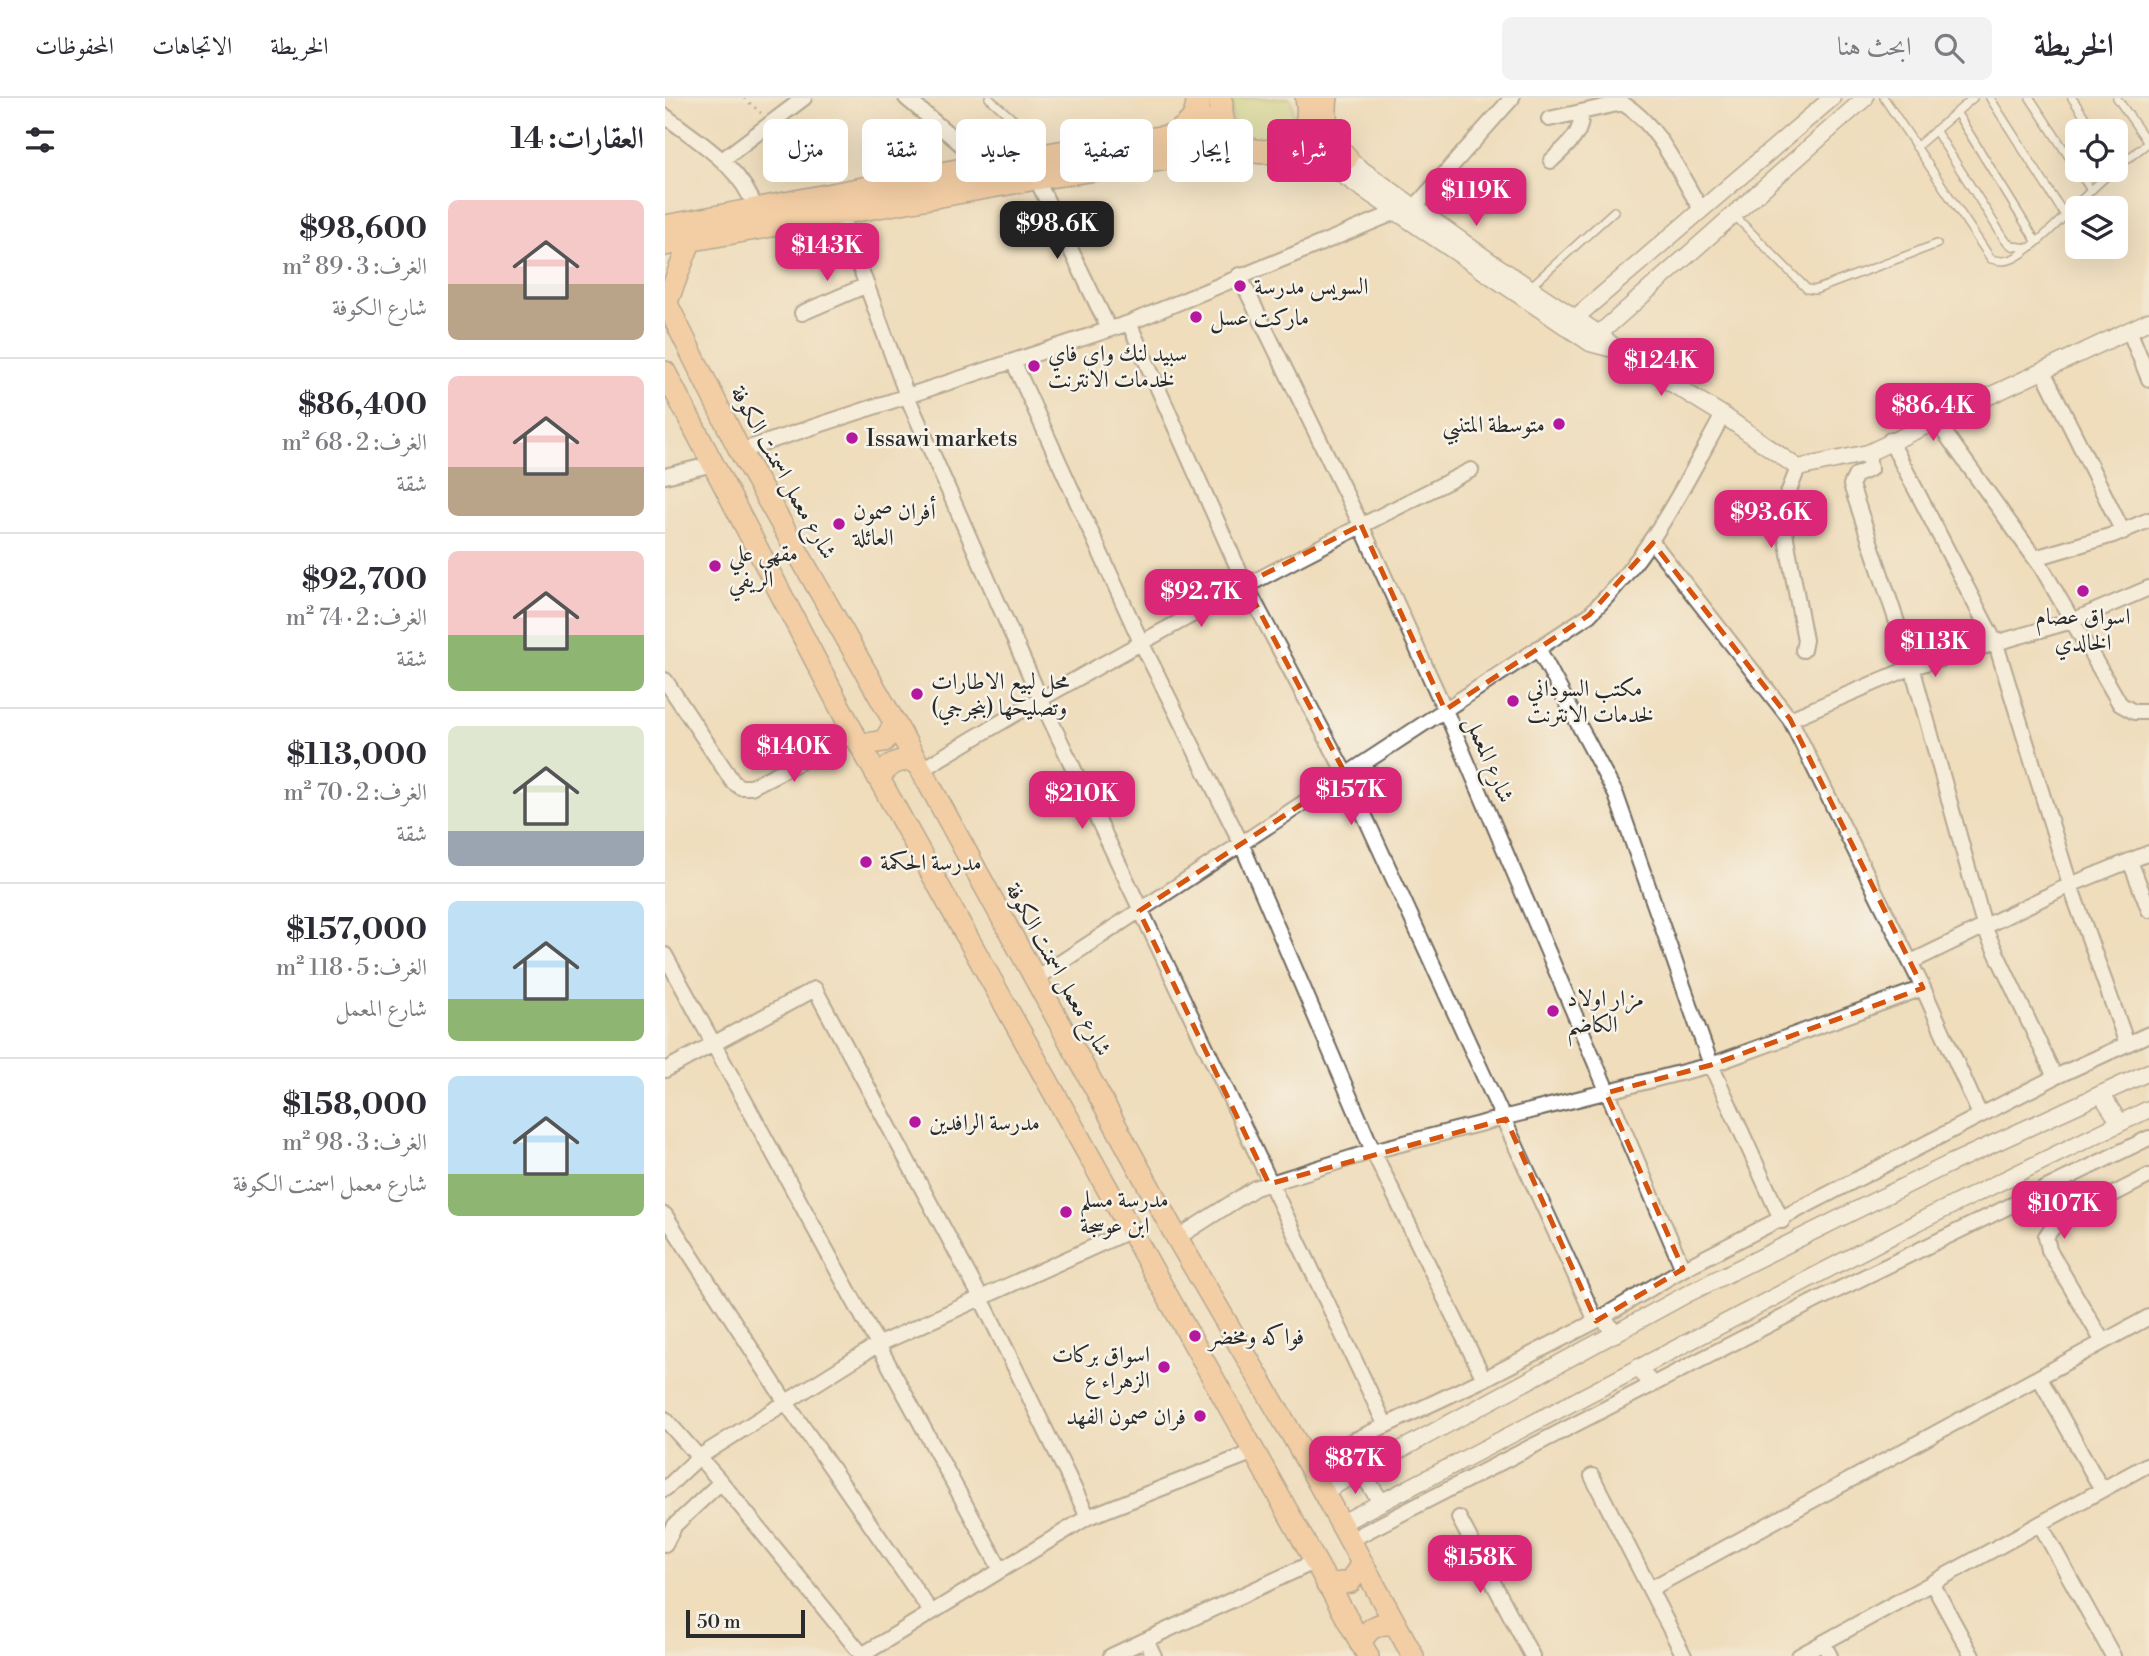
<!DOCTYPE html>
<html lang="ar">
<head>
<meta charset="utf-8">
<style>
	:root { --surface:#fff; --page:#f2f2f3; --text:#2b2b33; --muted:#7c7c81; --line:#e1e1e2; --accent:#db2777 }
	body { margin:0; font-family:"Libre Bodoni",Amiri,serif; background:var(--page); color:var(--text); direction:rtl; height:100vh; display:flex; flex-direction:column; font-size:26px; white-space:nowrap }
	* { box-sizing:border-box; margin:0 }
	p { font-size:23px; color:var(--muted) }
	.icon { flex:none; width:38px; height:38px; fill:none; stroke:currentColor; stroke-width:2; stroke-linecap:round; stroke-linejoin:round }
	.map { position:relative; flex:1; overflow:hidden; direction:ltr }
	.details { display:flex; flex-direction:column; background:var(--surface); width:665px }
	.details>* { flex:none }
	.top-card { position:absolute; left:21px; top:21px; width:665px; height:63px; direction:rtl; display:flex; gap:14px }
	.buttons { position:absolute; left:1400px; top:21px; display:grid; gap:14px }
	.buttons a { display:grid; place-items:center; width:63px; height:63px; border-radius:10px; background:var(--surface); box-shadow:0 7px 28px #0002; font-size:35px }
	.scale { position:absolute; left:21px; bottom:18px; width:119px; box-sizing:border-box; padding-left:7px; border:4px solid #2b2b2b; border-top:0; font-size:19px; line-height:24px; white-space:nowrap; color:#2b2b2b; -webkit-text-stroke:5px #f7f3e8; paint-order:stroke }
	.price { position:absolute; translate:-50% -60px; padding:0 16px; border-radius:14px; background:var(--accent); color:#fff; font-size:23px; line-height:46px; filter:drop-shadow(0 2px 4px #0008) }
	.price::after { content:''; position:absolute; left:50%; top:42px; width:21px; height:16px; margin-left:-10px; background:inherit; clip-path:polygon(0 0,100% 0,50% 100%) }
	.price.current { background:#222; color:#fff }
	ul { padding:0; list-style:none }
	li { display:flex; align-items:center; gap:21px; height:175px; padding:0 21px }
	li+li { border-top:2px solid var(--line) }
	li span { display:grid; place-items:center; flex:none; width:196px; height:140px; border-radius:10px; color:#555 }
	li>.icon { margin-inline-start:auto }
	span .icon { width:84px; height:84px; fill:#fffc; stroke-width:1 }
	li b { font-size:30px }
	h2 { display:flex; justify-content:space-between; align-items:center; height:84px; padding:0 21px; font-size:30px }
	.pill { padding:0 24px; border-radius:10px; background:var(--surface); box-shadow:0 7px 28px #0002; font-size:24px; line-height:63px }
	.pill.current { background:var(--accent); color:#fff }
	header { display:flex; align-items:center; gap:42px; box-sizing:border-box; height:98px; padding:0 35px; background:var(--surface); border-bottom:2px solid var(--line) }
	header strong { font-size:33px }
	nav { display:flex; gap:38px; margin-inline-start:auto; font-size:24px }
	.search { width:490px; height:63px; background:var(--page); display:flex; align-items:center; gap:18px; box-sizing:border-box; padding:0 24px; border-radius:10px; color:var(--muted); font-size:26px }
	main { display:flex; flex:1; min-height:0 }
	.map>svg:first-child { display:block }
</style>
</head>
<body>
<header>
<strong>الخريطة</strong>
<div class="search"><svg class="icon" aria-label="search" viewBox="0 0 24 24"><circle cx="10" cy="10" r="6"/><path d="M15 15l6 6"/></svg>ابحث هنا</div>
<nav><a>الخريطة</a><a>الاتجاهات</a><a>المحفوظات</a></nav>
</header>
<main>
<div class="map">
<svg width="1484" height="1558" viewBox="0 0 1484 1558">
	<rect width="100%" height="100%" fill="#f7f3e8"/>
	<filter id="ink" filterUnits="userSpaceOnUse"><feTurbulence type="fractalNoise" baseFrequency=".0143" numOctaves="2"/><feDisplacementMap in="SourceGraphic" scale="14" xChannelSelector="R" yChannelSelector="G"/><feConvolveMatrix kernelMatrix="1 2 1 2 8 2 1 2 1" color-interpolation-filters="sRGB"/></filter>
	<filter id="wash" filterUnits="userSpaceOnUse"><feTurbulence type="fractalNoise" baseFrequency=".00686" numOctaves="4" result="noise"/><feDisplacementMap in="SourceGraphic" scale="28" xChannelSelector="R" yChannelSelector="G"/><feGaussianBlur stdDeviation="1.57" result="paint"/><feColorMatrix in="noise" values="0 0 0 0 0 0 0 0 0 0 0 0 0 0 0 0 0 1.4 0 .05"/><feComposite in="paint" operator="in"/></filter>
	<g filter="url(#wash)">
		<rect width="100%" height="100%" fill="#efddbc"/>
		<!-- green -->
		<path fill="#bcd377" stroke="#747f51" stroke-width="2" d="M 569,0 L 625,0 C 647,56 551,58 569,0 Z"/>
	</g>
	<g filter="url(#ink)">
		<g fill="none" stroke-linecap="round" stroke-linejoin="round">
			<!-- service casing -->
			<g stroke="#70695e" stroke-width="10">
				<path id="service" d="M 324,0 L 358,30 L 371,54
					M 1219,0 L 1326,161 C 1334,163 1339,164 1347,161 C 1374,150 1421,93 1449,72
					M 1325,0 L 1399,116
					M 1365,0 L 1412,71
					M 1407,0 L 1429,33
					M 1452,0 L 1483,45
					M 1291,14 L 1371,143
					M 1270,32 L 1340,142 L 1347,148 L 1364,150
					M 1251,49 L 1308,0
					M 1451,70 L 1484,44
					M 1413,72 L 1425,91
					M 1069,117 L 1142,191 L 1150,192 L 1272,146
					M 865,189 L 949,113"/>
			</g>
			<!-- minor casing -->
			<g stroke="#70695e" stroke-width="18">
				<path id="minor" d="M 241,0 L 298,48
					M 0,18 C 35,45 76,68 91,112
					M 884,21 L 957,5 C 994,26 1014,76 1036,111
					M 57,62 L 139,0
					M 886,63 C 902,47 918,37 916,14
					M 371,80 L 444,231
					M 750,109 L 847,0
					M 175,114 L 242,298 L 375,600 L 720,1326
					M 574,177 L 696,427 L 780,612 L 1018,1171
					M 137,215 L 202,187
					M 464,225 L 580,486 L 681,677 L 931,1223
					M 1464,232 L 1484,281
					M 348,263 L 476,544 L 576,745 L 708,1053 L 819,1281
					M 1378,273 L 1458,434
					M 1272,324 L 1377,470 L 1455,606 L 1469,614 L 1484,614
					M 1225,342 L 1331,546 L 1405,787 L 1462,946
					M 75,353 L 464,225 L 729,115
					M 1203,355 L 1205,371 L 1191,377 L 1186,387 L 1247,569 L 1320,831 L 1390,979
					M 1133,370 L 1116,413 L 1140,542 L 1138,552
					M 0,378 L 48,366
					M 988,445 L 1125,621 L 1258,890 L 1315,1017
					M 1370,460 L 1448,437 L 1484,422
					M 873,550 L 951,697 L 1046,967 L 1117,1123
					M 0,582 L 68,684 L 75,689 L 86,689 L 189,636
					M 1125,621 L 1247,569 L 1407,523 L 1484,490
					M 256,672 C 435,563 619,466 806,372
					M 1465,763 L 1484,812
					M 0,857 L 336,1472
					M 1246,864 L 1405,787 L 1484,755
					M 369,882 L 924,517 C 986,457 1017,391 1058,317
					M 0,972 L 150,891 L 316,1200 L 423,1419
					M 0,1117 L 120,1303 L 266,1514
					M 512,1140 L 590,1090 L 708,1053 L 1046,967 L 1258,890
					M 1438,1244 L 1384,1152 L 1381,1138 L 1392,1125 L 1484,1078
					M 1374,1279 L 1437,1392
					M 0,1321 L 56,1384 L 198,1558
					M 641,1365 L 819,1281 L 931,1223 L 1018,1171 L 1390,979 L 1484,936
					M 927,1378 L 1019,1558
					M 0,1391 L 34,1359 L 212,1247 L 466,1132
					M 794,1420 L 867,1558
					M 1375,1426 L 1448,1558
					M 685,1442 L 1152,1202 L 1484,1040
					M 0,1446 L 10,1427 L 56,1384
					M 1267,1485 L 1307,1558
					M 985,1491 L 1484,1219
					M 481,1542 L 489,1558
					M 1158,1545 L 1165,1558
					M 197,1557 L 423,1419 L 589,1354
					M 446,1558 L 649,1464
					M 1134,1558 L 1484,1366"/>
			</g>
			<!-- tertiary casing -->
			<g stroke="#70695e" stroke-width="19">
				<path id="tertiary" d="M 643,18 L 647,34 L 660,45 L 826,164 L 934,236 L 954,253 L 1058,317 L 1133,370 L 1203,355 L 1484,223
					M 615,52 L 625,50 L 649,58 L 925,245 L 948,251
					M 903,226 L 1167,0
					M 926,243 L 1200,0
					M 1436,996 L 1455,1025
					M 938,1219 L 950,1236
					M 974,1269 L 986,1287
					M 696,1373 L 716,1404
					M 658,1394 L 1024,1195 L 1282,1067 L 1484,974
					M 675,1426 L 1253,1124 L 1484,1011"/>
			</g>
			<!-- primary casing -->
			<g stroke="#70695e" stroke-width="24">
				<path id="primary" d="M 0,202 L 75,353 L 252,664 L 512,1140 L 630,1342 L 748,1558
					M 2,204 L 26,141
					M 0,274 L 189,636 L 703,1558
					M 195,647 L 219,643 L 230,626
					M 214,681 C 223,666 234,659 252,664
					M 662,1487 L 685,1484 L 697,1465
					M 695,1545 C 704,1530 713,1523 731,1527"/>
			</g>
			<!-- trunk casing -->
			<g stroke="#70695e" stroke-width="26">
				<path id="trunk" d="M 661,0 C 657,25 663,42 681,60
					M 556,5 C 551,75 657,66 642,0
					M 511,36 C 526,26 533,19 533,0
					M 0,129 C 152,101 303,68 457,45 C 482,41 542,39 556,15
					M 0,146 L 371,80 L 556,52 L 585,52"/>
			</g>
			<!-- path -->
			<path stroke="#70695e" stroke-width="2.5" stroke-dasharray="2 5" stroke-linecap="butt" d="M 79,0 L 96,15"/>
			<!-- service -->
			<use href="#service" stroke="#fff" stroke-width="7"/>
			<!-- minor -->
			<use href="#minor" stroke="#fff" stroke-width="14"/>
			<!-- tertiary -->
			<use href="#tertiary" stroke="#fff" stroke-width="16"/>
			<!-- primary -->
			<use href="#primary" stroke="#f8bd89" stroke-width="21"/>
			<!-- trunk -->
			<use href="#trunk" stroke="#f8bd89" stroke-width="23"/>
		</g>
	</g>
	<!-- marked area -->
	<path d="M0 0H1484V1558H0ZM 696,427 L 780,612 L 924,517 L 988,445 L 1125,621 L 1258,890 L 1046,967 L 941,995 L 1018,1171 L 931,1223 L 841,1021 L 604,1086 L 474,813 L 681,677 L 580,486 Z" fill="#efddbc" fill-opacity=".55" fill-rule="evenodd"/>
	<path fill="none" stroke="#d5540f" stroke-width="5" stroke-dasharray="14 9" stroke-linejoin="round" d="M 696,427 L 780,612 L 924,517 L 988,445 L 1125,621 L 1258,890 L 1046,967 L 941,995 L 1018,1171 L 931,1223 L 841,1021 L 604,1086 L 474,813 L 681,677 L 580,486 Z"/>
	<!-- markers -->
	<g fill="#b5179e" stroke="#f7f3e8" stroke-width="2.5">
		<circle cx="575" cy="188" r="7"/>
		<circle cx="531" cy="219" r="7"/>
		<circle cx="369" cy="268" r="7"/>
		<circle cx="894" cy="326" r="7"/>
		<circle cx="187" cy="340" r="7"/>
		<circle cx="174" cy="426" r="7"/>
		<circle cx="50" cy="468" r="7"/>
		<circle cx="1418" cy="493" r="7"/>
		<circle cx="252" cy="596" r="7"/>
		<circle cx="848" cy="603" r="7"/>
		<circle cx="201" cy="764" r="7"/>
		<circle cx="888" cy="913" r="7"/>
		<circle cx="250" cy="1024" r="7"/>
		<circle cx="401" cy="1114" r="7"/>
		<circle cx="530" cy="1238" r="7"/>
		<circle cx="499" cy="1269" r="7"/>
		<circle cx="535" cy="1318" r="7"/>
	</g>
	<g text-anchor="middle" stroke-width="5" stroke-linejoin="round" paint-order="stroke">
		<!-- poi labels -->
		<g font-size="23" fill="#2b2b2b" stroke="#f7f3e8" text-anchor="start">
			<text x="589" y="196">السويس مدرسة</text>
			<text x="545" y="227">ماركت عسل</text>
			<text x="383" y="263">سبيد لنك واي فاي<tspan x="383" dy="26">لخدمات الانترنت</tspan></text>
			<text x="880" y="334" text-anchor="end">متوسطة المتنبي</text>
			<text x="201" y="348">Issawi markets</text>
			<text x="188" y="421">أفران صمون<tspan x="188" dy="26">العائلة</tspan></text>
			<text x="64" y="463">مقهى علي<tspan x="64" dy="26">الريفي</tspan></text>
			<text x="1418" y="526" text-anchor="middle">اسواق عصام<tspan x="1418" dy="26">الخالدي</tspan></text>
			<text x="266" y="591">محل لبيع الاطارات<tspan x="266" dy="26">وتصليحها (بنجرجي)</tspan></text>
			<text x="862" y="598">مكتب السوداني<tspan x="862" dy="26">لخدمات الانترنت</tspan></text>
			<text x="215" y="772">مدرسة الحكمة</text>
			<text x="902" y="908">مزار اولاد<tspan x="902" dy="26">الكاضم</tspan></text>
			<text x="264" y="1032">مدرسة الرافدين</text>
			<text x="415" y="1109">مدرسة مسلم<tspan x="415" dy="26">ابن عوسجة</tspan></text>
			<text x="544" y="1246">فواكه ومخضر</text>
			<text x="485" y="1264" text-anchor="end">اسواق بركات<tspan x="485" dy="26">الزهراء ع</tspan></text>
			<text x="521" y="1326" text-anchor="end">فران صمون الفهد</text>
		</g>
		<!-- street labels -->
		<g font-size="23" fill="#2b2b2b" stroke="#f7f3e8">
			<text transform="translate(119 374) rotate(61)" y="8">شارع معمل اسمنت الكوفة</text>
			<text transform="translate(825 661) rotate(67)" y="8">شارع المعمل</text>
			<text transform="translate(394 871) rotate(61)" y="8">شارع معمل اسمنت الكوفة</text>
		</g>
	</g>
</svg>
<div class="buttons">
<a><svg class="icon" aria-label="locate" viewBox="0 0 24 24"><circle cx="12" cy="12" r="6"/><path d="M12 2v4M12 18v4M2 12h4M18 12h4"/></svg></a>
<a><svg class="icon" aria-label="layers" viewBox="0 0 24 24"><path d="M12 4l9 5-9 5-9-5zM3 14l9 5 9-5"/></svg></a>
</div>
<div class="scale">50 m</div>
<b class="price" style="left:811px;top:130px">$119K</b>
<b class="price current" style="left:392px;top:163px">$98.6K</b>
<b class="price" style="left:162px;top:185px">$143K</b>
<b class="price" style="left:996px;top:300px">$124K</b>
<b class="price" style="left:1268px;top:345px">$86.4K</b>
<b class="price" style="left:1106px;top:452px">$93.6K</b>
<b class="price" style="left:536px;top:531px">$92.7K</b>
<b class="price" style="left:1270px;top:581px">$113K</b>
<b class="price" style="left:129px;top:686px">$140K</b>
<b class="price" style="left:686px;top:729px">$157K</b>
<b class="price" style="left:417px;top:733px">$210K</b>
<b class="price" style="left:1399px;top:1143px">$107K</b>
<b class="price" style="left:690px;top:1398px">$87K</b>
<b class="price" style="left:815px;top:1497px">$158K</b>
<div class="top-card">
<a class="pill current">شراء</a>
<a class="pill">إيجار</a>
<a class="pill">تصفية</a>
<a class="pill">جديد</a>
<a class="pill">شقة</a>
<a class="pill">منزل</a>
</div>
</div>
<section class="details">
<h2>العقارات: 14<svg class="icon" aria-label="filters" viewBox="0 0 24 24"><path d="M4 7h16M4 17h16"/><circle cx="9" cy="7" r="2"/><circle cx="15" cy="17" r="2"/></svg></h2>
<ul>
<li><span style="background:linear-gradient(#f6c9c9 60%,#b9a48a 0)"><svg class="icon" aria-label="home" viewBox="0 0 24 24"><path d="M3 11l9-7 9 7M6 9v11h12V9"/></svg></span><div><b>$98,600</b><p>الغرف: 3 · 89 m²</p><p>شارع الكوفة</p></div></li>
<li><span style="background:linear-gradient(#f6c9c9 65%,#b9a48a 0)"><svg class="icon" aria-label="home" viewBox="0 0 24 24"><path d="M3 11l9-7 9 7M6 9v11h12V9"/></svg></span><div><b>$86,400</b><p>الغرف: 2 · 68 m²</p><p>شقة</p></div></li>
<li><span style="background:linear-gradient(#f6c9c9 60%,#8fb573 0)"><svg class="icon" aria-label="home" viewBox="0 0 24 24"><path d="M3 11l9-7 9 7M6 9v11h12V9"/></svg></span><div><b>$92,700</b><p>الغرف: 2 · 74 m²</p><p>شقة</p></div></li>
<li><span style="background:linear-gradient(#dfe7d0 75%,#9aa5b1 0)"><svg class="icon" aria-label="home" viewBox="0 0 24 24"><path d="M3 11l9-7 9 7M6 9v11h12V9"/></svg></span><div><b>$113,000</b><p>الغرف: 2 · 70 m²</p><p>شقة</p></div></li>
<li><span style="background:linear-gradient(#bfe0f5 70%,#8fb573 0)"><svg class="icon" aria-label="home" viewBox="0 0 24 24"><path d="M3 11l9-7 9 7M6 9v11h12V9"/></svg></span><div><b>$157,000</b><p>الغرف: 5 · 118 m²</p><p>شارع المعمل</p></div></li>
<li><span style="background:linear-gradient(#bfe0f5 70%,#8fb573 0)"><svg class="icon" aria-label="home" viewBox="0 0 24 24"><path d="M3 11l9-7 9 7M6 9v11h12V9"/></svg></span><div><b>$158,000</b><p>الغرف: 3 · 98 m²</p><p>شارع معمل اسمنت الكوفة</p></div></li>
</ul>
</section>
</main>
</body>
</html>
